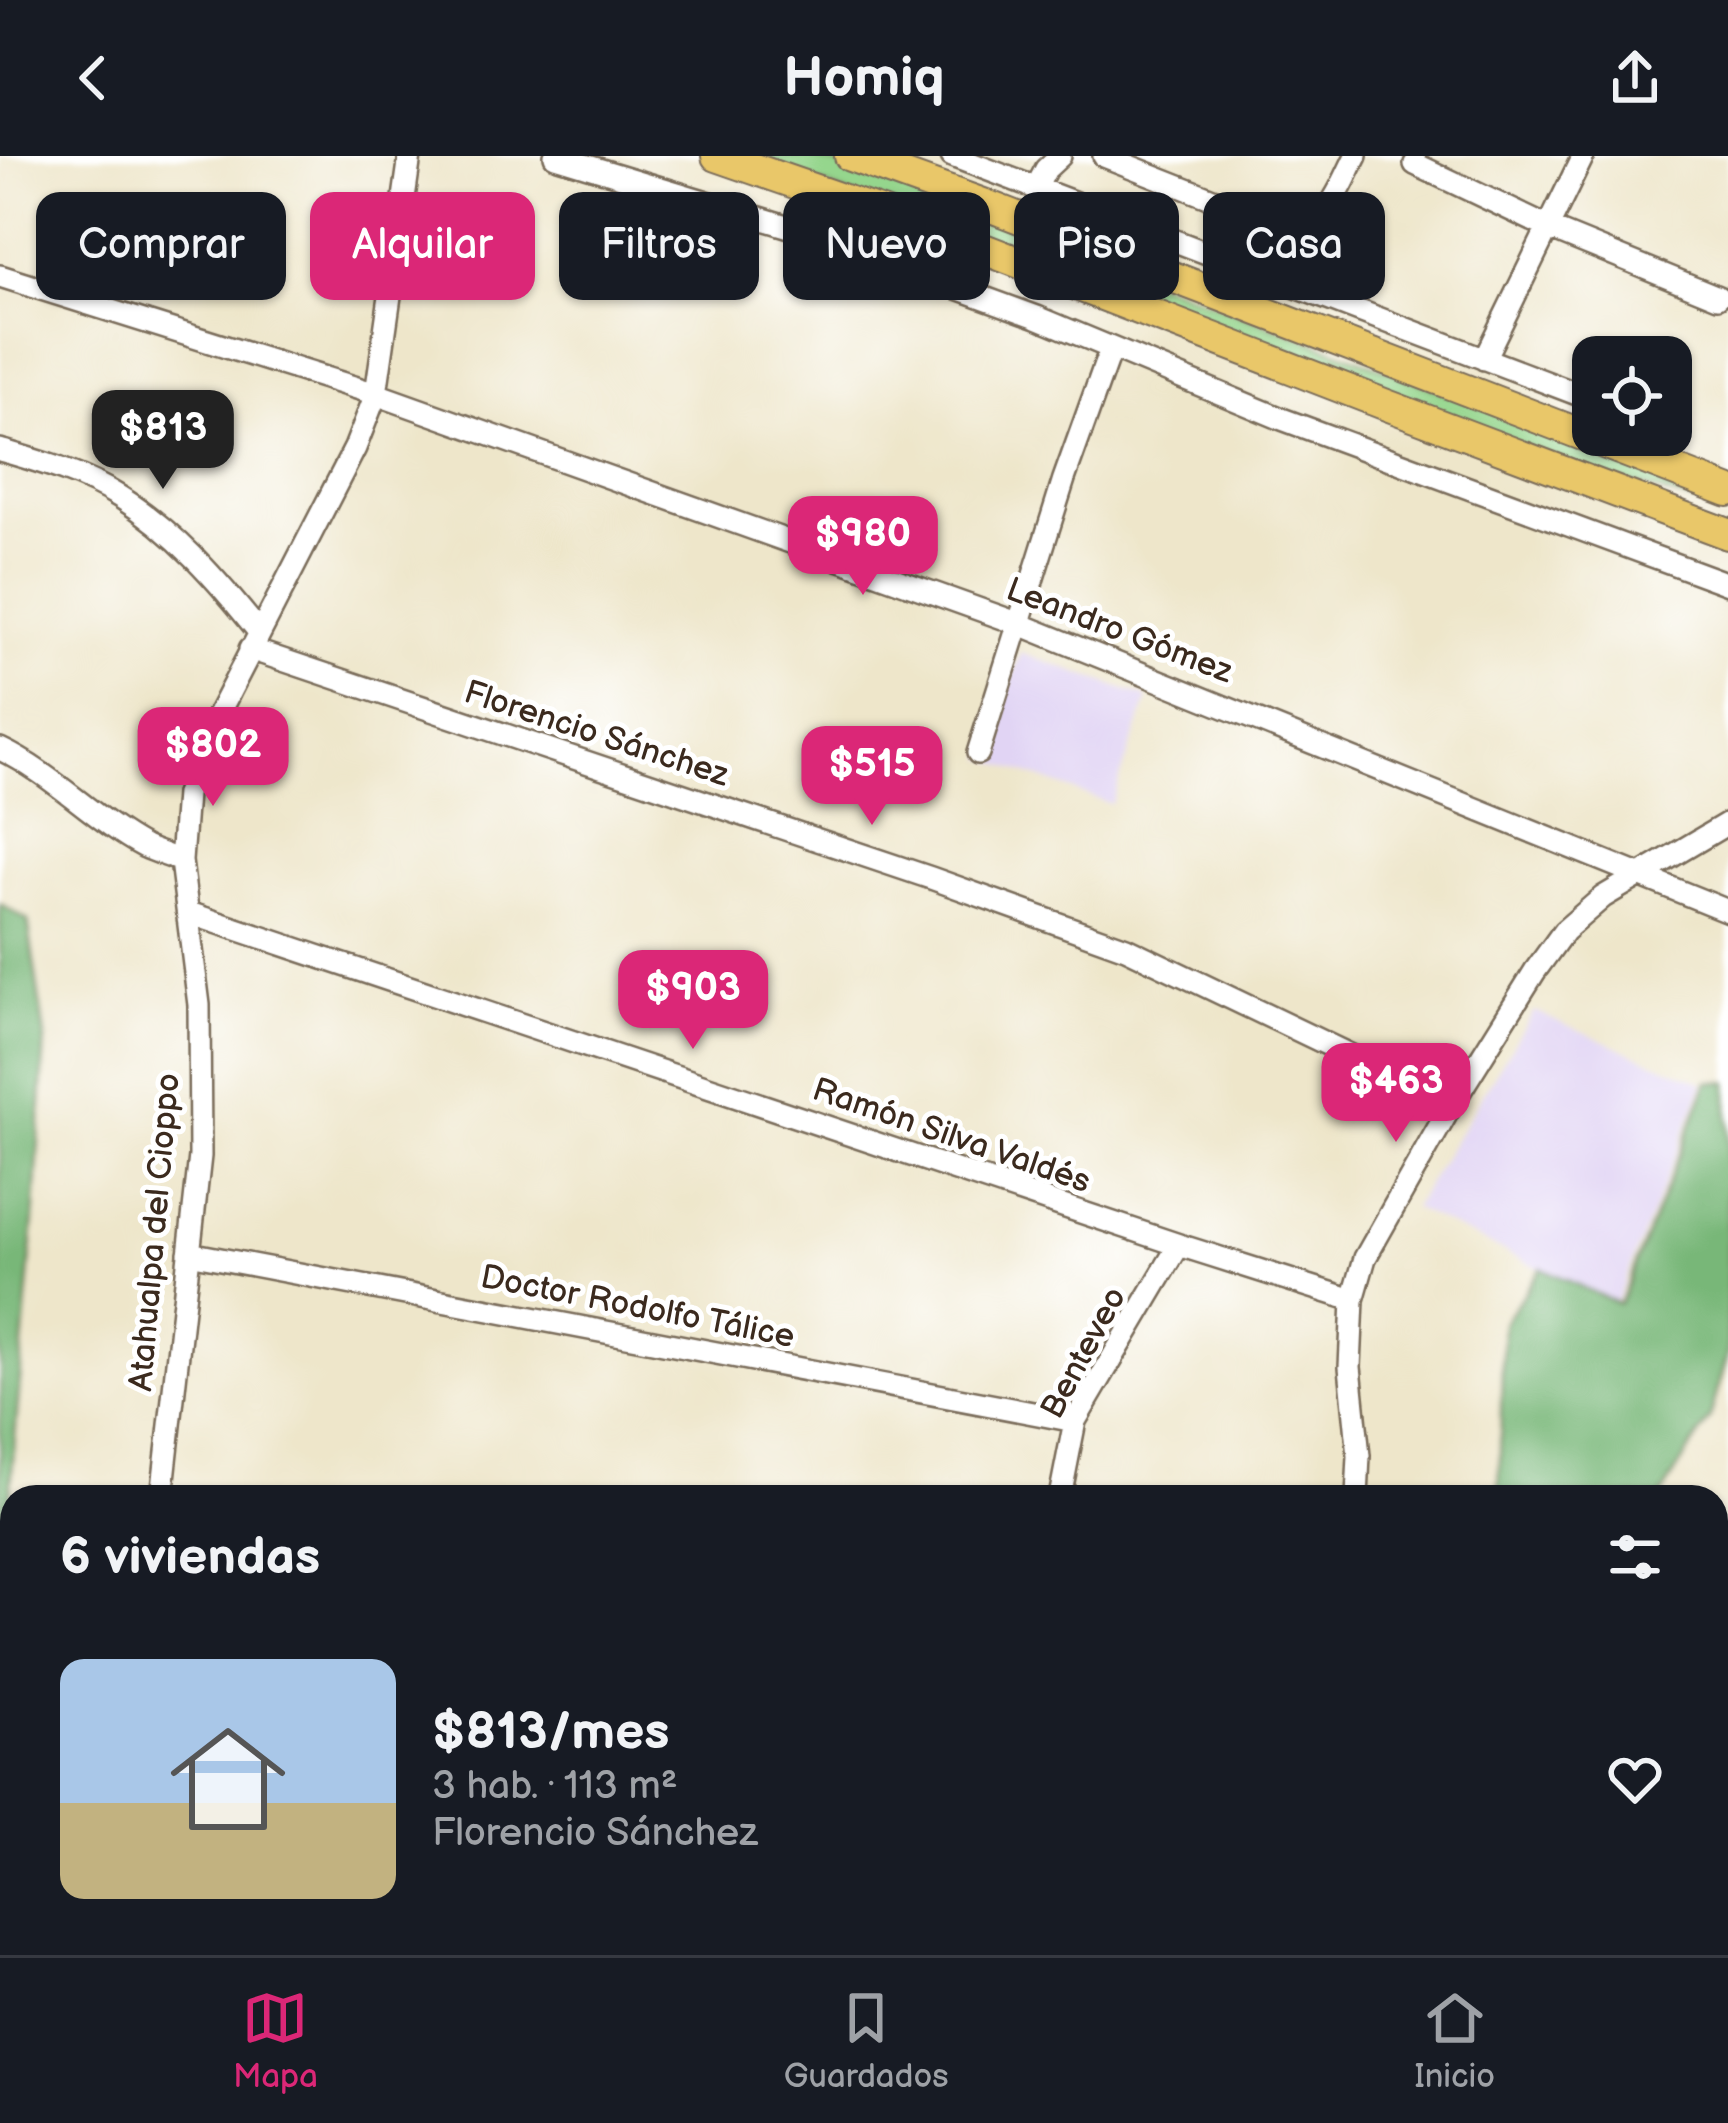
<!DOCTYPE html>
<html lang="es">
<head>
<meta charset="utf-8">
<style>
	:root { --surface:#171b24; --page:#242831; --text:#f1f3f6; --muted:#9ea1a6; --line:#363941; --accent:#db2777 }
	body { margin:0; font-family:"Balsamiq Sans",sans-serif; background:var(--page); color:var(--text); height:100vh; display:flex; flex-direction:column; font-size:45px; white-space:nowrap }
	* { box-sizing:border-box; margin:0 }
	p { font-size:39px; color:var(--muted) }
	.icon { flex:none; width:66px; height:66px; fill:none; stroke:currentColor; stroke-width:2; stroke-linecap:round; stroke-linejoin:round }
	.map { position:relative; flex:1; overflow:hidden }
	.sheet { position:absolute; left:0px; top:1329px; width:1728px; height:471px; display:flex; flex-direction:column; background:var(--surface); border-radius:36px 36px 0 0; box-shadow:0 3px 9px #0004 }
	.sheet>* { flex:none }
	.banner { position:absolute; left:36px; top:36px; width:1656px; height:108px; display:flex; gap:24px }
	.fabs { position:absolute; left:1572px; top:180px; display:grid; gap:24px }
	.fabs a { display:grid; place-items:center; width:120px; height:120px; border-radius:24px; background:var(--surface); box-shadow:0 3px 9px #0004; font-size:60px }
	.price { position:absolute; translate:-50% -102px; padding:0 27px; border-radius:24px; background:var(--accent); color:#fff; font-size:39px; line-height:78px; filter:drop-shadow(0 3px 6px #0008) }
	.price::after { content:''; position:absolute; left:50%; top:72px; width:36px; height:27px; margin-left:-18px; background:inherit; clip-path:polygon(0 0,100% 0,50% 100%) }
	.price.active { background:#222; color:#fff }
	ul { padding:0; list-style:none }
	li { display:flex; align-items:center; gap:36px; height:300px; padding:0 60px }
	li span { display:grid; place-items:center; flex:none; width:336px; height:240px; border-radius:24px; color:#555 }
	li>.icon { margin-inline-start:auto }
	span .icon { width:144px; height:144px; fill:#fffc; stroke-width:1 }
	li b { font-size:51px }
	h2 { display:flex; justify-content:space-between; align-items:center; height:144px; padding:0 60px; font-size:51px }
	.tag { padding:0 42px; border-radius:24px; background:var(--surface); box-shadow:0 3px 9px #0004; font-size:42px; line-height:108px }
	.tag.active { background:var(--accent); color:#fff }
	header { display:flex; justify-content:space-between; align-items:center; height:156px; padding:0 60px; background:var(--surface); font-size:54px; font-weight:700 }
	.menu { display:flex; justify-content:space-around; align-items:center; height:168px; border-top:3px solid var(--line); background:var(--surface); font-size:33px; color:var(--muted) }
	.menu a { display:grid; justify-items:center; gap:6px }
	.menu .active { color:var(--accent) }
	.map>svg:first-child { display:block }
</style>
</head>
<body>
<header><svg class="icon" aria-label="back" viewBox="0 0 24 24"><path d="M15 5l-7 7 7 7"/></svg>Homiq<svg class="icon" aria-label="share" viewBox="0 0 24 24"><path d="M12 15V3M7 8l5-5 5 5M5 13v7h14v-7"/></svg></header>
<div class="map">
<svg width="1728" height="1799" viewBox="0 0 1728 1799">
	<rect width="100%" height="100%" fill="#fff"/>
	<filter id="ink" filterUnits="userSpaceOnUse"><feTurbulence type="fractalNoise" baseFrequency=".00833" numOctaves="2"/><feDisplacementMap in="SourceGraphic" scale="24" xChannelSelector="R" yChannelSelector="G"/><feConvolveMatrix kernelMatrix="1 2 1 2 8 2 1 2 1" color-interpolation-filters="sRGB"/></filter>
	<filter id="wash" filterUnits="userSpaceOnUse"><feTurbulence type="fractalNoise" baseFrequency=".004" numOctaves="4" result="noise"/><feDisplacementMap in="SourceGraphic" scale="48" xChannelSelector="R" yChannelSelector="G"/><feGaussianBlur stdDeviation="2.7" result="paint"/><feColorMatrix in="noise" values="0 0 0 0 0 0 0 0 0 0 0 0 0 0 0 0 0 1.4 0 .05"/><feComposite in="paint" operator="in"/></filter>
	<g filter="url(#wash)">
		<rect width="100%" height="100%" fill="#eee6ca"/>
		<!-- built -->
		<path fill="#e1d4f4" d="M 1021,497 L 1148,542 L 1111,648 L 984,602 Z
			M 1534,855 L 1704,927 L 1615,1148 L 1413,1052 Z
			M 1425,1788 L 1541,1788 L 1538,1799 L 1424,1799 Z"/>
		<!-- green -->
		<path fill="#95d68d" stroke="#688056" stroke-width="3" d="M 746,0 L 807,0 L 870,17 L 1728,344 L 1728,356 L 1603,320 Z"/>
		<!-- forest -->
		<path fill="#78b778" stroke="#5a704b" stroke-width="3" d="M 0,748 L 28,765 L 45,881 L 35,1052 L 0,1454 Z
			M 1708,926 L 1728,926 L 1728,1198 L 1710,1262 L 1660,1341 L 1499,1341 L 1503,1168 L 1541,1112 L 1619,1148 Z"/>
	</g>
	<g filter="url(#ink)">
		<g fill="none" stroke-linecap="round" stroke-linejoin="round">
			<!-- minor casing -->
			<g stroke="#7a6c5a" stroke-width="26">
				<path id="minor" d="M 555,0 L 793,72 L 1037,161 L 1282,263 L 1728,428
					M 952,0 L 1593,244
					M 1104,0 L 1291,74 C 1328,71 1341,29 1356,0
					M 1415,8 L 1549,72 L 1718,141
					M 1037,30 L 1046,13 L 1060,0
					M 0,120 L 376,238 L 1017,467 L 1728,755
					M 1484,203 L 1583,0
					M 1671,273 L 1675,275
					M 0,294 C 41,306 84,318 120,341 C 176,376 219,426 259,476
					M 250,493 L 931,722 L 1126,792 L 1452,948
					M 0,593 C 53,618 93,663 145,691 C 156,696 169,700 181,705
					M 978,597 L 1064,323 L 1111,192
					M 189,757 L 1179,1089 L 1353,1144
					M 189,1097 L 1075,1265
					M 162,1341 L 200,1000 L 199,849 L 181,705 L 186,638 L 210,574 L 355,292 L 376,238 L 410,0
					M 1060,1341 L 1075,1265 L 1179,1089
					M 1357,1341 L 1359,1300 L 1350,1211 L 1353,1144 L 1365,1102 L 1452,948 L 1535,815 L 1564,775 L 1603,741 L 1728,667
					M 0,1613 L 12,1614
					M 431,1788 L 432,1799
					M 982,1788 L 1022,1799
					M 124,1799 L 124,1788
					M 744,1799 L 745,1788
					M 1279,1799 L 1280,1788"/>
			</g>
			<!-- highway casing -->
			<g stroke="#7a6c5a" stroke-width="34">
				<path id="highway" d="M 717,0 L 971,88 L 1384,248 L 1728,378
					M 850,0 L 986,49 L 1728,335"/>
			</g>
			<!-- minor -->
			<use href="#minor" stroke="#fff" stroke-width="21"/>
			<!-- highway -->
			<use href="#highway" stroke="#e9c769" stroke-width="30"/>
		</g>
	</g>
	<g text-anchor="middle" stroke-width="10" stroke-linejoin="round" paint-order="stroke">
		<!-- street labels -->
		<g font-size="33" fill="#3b2a1e" stroke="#fff">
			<text transform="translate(1120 473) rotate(21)" y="12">Leandro Gómez</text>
			<text transform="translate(597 576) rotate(18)" y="12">Florencio Sánchez</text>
			<text transform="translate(952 978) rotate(19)" y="12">Ramón Silva Valdés</text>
			<text transform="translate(153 1076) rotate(-85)" y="12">Atahualpa del Cioppo</text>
			<text transform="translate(638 1149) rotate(11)" y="12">Doctor Rodolfo Tálice</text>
			<text transform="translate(1082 1196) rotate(-62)" y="12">Benteveo</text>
		</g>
	</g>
</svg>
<div class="fabs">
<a><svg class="icon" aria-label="locate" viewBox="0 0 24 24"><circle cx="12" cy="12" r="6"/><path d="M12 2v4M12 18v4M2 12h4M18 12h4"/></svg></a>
</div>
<b class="price active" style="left:163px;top:336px">$813</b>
<b class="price" style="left:863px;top:442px">$980</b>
<b class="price" style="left:213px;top:653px">$802</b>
<b class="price" style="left:872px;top:672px">$515</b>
<b class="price" style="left:693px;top:896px">$903</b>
<b class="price" style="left:1396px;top:989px">$463</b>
<div class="banner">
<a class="tag">Comprar</a>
<a class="tag active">Alquilar</a>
<a class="tag">Filtros</a>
<a class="tag">Nuevo</a>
<a class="tag">Piso</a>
<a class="tag">Casa</a>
</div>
<section class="sheet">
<h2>6 viviendas<svg class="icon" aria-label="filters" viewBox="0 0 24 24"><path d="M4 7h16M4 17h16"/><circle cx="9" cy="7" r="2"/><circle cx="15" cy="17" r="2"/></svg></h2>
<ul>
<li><span style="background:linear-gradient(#a9c7e8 60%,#c2b280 0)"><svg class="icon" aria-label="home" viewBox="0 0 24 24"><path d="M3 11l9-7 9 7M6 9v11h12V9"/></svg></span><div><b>$813/mes</b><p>3 hab. · 113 m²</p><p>Florencio Sánchez</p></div><svg class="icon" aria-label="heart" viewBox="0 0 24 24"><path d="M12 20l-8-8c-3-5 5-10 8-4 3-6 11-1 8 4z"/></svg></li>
</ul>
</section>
</div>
<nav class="menu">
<a class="active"><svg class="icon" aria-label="map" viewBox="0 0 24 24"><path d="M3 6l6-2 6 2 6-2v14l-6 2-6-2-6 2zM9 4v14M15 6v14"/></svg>Mapa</a>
<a><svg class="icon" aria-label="saved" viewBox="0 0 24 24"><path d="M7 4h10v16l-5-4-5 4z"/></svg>Guardados</a>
<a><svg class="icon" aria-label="home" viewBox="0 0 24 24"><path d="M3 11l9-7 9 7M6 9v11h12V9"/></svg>Inicio</a>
</nav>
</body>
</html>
